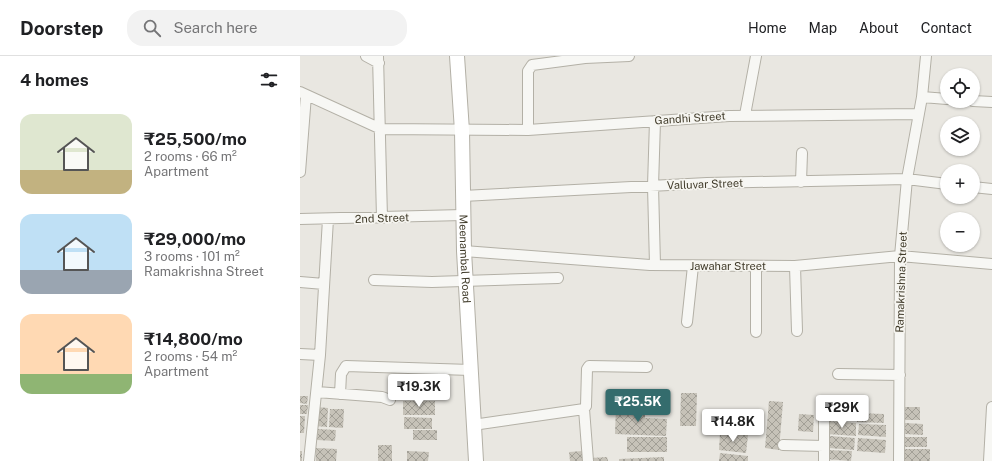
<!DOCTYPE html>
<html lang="en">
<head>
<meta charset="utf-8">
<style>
	:root { --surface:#fff; --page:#f2f2f2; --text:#202124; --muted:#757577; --line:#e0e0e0; --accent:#346c6d }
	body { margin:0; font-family:"Public Sans",sans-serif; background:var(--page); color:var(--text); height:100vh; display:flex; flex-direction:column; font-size:15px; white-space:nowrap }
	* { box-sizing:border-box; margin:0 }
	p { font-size:13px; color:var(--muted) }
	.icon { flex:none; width:22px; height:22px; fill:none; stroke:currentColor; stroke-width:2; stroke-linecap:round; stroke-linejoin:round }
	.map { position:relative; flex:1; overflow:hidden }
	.sheet { display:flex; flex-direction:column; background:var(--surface); width:300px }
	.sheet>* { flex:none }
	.fabs { position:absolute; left:640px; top:12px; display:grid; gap:8px }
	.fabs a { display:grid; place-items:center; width:40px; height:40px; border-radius:50%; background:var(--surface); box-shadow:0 1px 3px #0004; font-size:20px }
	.price { position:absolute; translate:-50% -34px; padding:0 9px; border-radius:4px; background:#fff; color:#222; font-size:13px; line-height:26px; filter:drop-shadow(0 1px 2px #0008) }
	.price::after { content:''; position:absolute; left:50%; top:24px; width:12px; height:9px; margin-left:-6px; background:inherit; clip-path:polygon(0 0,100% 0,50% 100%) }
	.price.selected { background:var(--accent); color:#fff }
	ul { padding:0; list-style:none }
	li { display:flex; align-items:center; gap:12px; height:100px; padding:0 20px }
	li span { display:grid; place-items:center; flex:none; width:112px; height:80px; border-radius:12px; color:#555 }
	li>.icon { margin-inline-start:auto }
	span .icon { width:48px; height:48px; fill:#fffc; stroke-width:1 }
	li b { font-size:17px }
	h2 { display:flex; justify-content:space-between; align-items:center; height:48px; padding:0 20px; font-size:17px }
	header { display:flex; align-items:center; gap:24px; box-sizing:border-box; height:56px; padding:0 20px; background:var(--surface); border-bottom:1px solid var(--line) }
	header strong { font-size:19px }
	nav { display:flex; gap:22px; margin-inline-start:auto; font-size:14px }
	.search { width:280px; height:36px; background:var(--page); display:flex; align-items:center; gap:10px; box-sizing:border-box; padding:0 14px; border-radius:16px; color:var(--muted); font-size:15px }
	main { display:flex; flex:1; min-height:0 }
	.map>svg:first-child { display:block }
</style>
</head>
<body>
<header>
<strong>Doorstep</strong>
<div class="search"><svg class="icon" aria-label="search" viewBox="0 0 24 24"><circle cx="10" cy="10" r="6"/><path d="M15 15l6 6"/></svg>Search here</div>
<nav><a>Home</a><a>Map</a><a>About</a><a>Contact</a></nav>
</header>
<main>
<section class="sheet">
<h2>4 homes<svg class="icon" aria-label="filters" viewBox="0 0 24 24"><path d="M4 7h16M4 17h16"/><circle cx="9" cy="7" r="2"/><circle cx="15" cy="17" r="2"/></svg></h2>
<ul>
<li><span style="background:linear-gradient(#dfe7d0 70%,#c2b280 0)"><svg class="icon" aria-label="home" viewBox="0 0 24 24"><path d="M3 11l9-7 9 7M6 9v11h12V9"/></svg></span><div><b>₹25,500/mo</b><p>2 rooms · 66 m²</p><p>Apartment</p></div></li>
<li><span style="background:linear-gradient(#bfe0f5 70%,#9aa5b1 0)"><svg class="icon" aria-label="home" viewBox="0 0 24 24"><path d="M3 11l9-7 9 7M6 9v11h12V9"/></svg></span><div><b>₹29,000/mo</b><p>3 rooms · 101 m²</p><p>Ramakrishna Street</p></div></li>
<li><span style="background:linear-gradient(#ffd9b3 75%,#8fb573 0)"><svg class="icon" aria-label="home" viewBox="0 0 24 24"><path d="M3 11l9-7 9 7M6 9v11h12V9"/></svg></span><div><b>₹14,800/mo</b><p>2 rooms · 54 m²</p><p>Apartment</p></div></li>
</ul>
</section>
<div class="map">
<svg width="692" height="405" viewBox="0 0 692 405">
	<defs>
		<pattern id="building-cross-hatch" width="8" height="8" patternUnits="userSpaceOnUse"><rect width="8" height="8" fill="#c6c2b8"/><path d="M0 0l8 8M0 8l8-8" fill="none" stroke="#a29f96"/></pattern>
	</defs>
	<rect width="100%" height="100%" fill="#e9e7e1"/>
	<!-- building -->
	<path fill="url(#building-cross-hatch)" d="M 381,337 L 397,337 L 396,370 L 380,370 Z
		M 0,340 L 8,340 L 7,348 L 0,347 Z
		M 103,345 L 135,345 L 135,359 L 103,359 Z
		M 469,345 L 483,346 L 479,394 L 465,392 Z
		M 0,349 L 8,349 L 7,358 L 0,358 Z
		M 316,350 L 345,351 L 345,362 L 367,363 L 366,380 L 315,378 Z
		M 16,351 L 28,352 L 27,371 L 15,370 Z
		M 602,351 L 620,351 L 620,364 L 602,364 Z
		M 30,353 L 44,353 L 43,372 L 29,371 Z
		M 557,357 L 584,358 L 584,367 L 557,366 Z
		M 499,358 L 514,359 L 513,376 L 498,375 Z
		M 0,360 L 5,360 L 4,377 L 0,377 Z
		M 104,361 L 132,362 L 132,373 L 104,373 Z
		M 528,365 L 556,367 L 556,380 L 527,378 Z
		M 605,367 L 623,368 L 623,379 L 605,378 Z
		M 559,368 L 586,369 L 586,381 L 558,379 Z
		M 18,373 L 36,374 L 35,385 L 17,384 Z
		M 113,374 L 137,374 L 137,384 L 113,384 Z
		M 420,377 L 448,379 L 446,397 L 419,394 Z
		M 530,380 L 555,382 L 554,394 L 529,392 Z
		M 327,381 L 367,381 L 367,396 L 327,396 Z
		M 605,381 L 627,381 L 627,391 L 605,391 Z
		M 558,382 L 586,384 L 585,397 L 557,395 Z
		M 78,389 L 92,389 L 92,405 L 78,405 Z
		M 16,392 L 37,393 L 36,405 L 16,405 Z
		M 602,393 L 630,393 L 630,405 L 602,405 Z
		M 526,394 L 552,395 L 551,405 L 525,403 Z
		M 0,395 L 2,395 L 2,405 L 0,405 Z
		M 107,395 L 129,396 L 128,405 L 107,405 Z
		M 283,395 L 283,405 L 270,405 L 269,396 Z
		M 420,397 L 448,400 L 448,405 L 419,405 Z
		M 307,401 L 308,405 L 291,405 L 291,402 Z
		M 364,401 L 364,405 L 319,405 L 319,403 Z"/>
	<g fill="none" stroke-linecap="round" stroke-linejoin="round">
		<!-- minor casing -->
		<g stroke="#b3b0a6" stroke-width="12">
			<path id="minor" d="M 66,0 L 79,7
				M 78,0 L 82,162
				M 0,36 L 81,73 L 228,74 L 429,60 L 618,58
				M 622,41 L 647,43
				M 673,45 L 692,46
				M 445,59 L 456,0
				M 355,65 L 353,130 L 355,209
				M 228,74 L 228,15 L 232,9 L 285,2 L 329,0
				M 0,116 L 6,39
				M 501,126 L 502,97
				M 673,131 L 692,133
				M 163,140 L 407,127 L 607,123 L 647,128
				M 0,163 L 163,159
				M 164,195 L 350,209 L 495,210 L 600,200 L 692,208
				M 456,210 L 456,276
				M 495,210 L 497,275
				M 74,224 L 132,226 L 258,222
				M 0,226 L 24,228
				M 387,266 L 393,210
				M 0,298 L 20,299
				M 538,318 L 600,319
				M 17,336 L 82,341 L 90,344
				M 40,338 L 41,318 L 46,310 L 171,314
				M 284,353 L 288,405
				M 173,369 L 284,353 L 286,350 L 287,313 L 289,310 L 347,311
				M 483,389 L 524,390
				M 9,405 L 20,299 L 28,163
				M 524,405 L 524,365
				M 599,405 L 600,200 L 607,123 L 622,41 L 626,0
				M 689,405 L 692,351"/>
		</g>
		<!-- secondary casing -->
		<g stroke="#b3b0a6" stroke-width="16">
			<g id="secondary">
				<path id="s1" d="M 157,0 L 162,75 L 164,195 L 176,405"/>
			</g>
		</g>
		<!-- minor -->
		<use href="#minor" stroke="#f7f7f4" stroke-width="10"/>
		<!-- secondary -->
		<use href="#secondary" stroke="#fff" stroke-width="14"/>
	</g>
	<g text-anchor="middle" stroke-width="3.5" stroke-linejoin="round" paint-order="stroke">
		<!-- street labels -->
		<g font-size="11" fill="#403b2a" stroke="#f6f5f0">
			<text transform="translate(390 62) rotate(-4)" y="4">Gandhi Street</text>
			<text transform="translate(405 128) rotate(-2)" y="4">Valluvar Street</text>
			<text transform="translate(82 162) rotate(-2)" y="4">2nd Street</text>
			<text dy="4" stroke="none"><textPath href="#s1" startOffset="203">Meenambal Road</textPath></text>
			<text x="428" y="214">Jawahar Street</text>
			<text transform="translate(601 226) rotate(-88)" y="4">Ramakrishna Street</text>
		</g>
	</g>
</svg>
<div class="fabs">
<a><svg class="icon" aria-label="locate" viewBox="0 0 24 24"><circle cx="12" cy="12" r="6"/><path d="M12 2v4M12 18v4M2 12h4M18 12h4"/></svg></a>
<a><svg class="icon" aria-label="layers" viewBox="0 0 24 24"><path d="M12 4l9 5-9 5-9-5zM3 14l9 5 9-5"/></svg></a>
<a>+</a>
<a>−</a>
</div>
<b class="price" style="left:119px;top:352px">₹19.3K</b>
<b class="price selected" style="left:338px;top:367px">₹25.5K</b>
<b class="price" style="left:542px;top:373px">₹29K</b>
<b class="price" style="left:433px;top:387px">₹14.8K</b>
</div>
</main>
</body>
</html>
